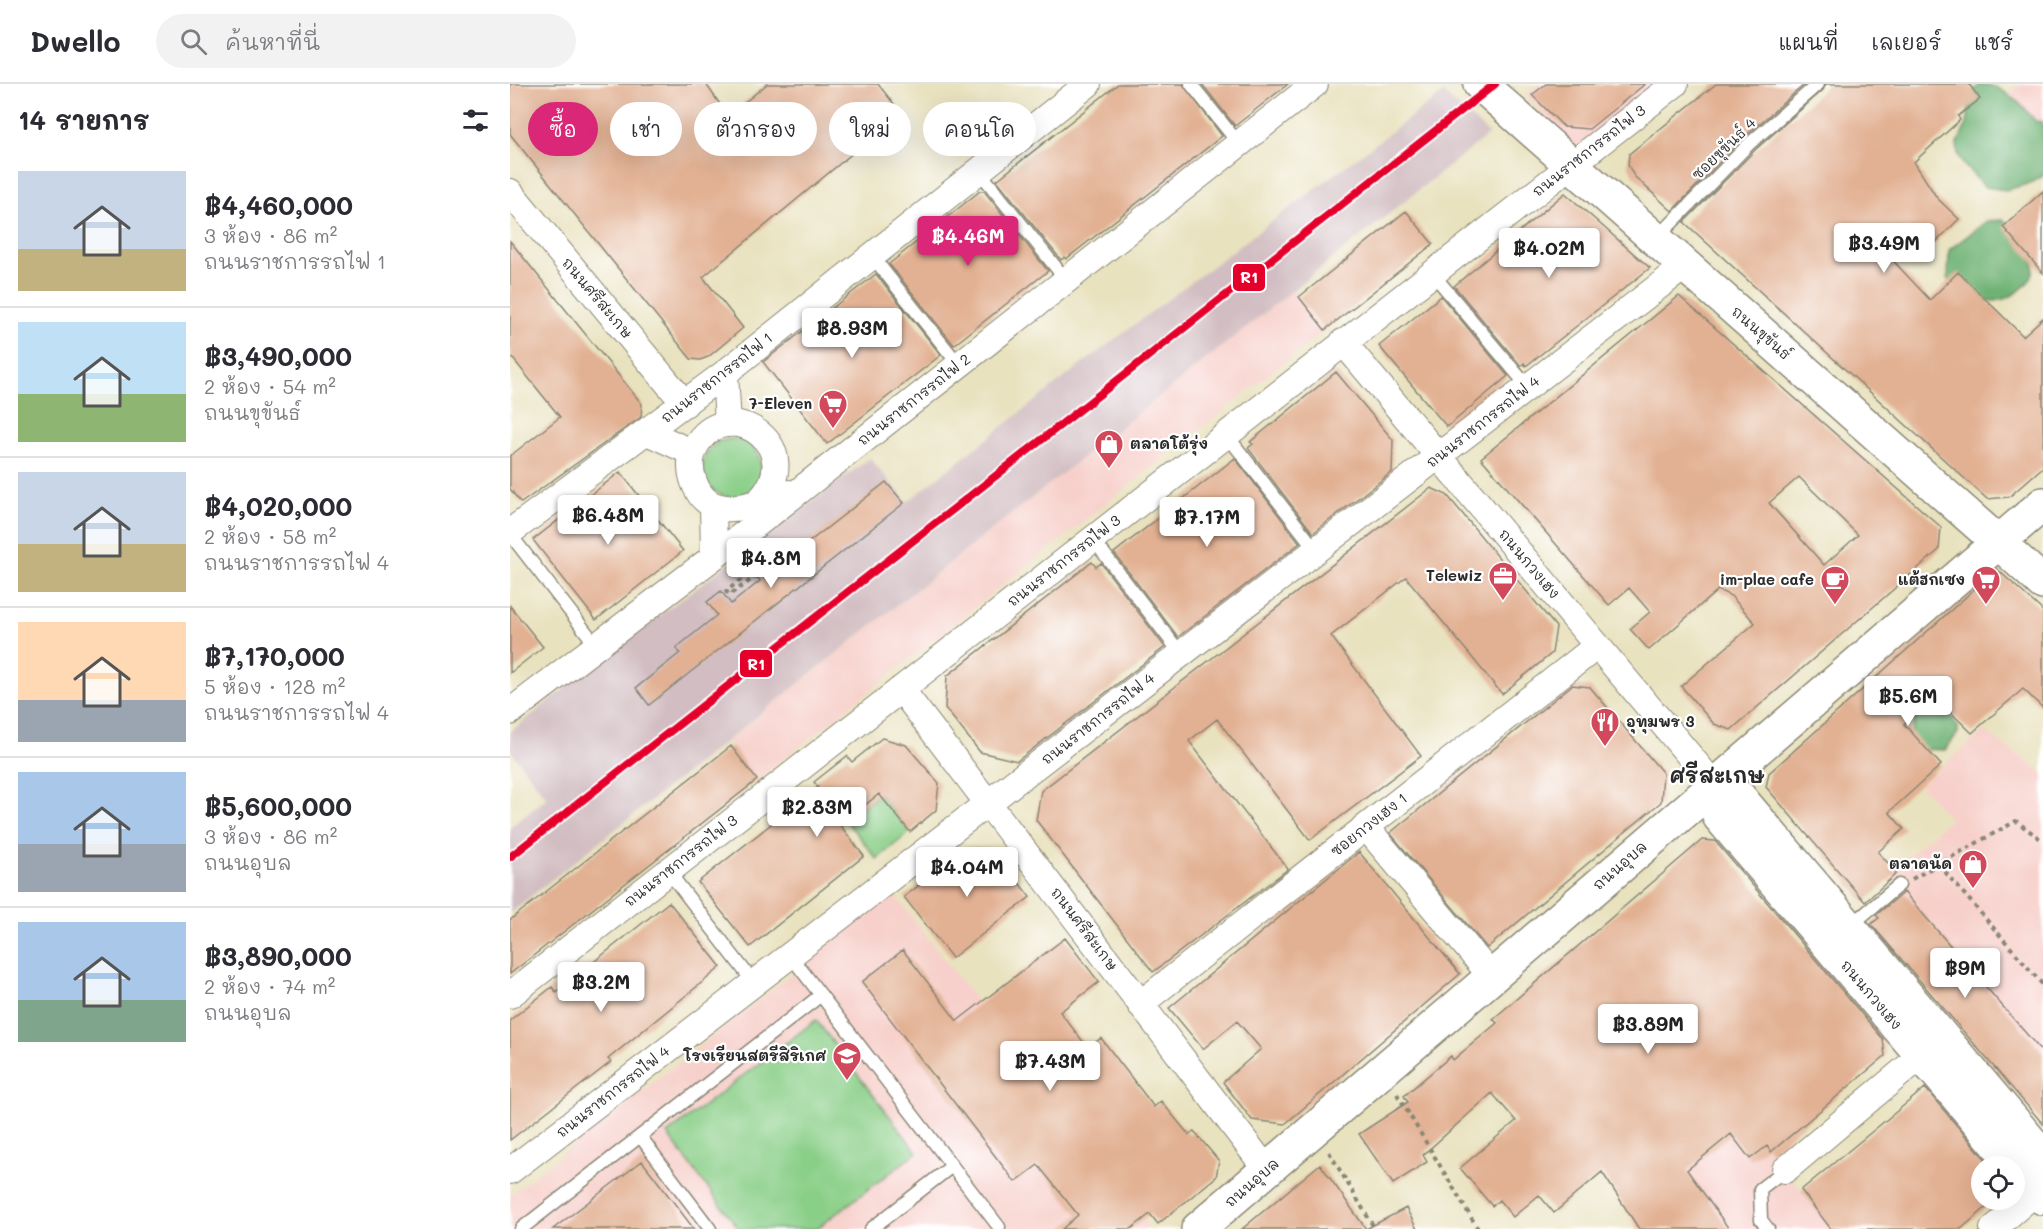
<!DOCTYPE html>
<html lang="th">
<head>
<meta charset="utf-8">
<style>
	:root { --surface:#fff; --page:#f2f2f3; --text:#2b2b33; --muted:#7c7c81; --line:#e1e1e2; --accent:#db2777 }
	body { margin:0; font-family:Mali,"Playpen Sans Thai",sans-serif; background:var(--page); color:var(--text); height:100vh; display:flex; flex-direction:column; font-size:22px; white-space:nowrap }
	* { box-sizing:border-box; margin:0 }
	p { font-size:20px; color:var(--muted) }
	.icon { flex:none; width:33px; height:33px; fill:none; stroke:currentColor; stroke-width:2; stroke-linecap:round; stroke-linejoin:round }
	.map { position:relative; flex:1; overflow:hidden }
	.details { display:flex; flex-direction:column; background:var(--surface); width:510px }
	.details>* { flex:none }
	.top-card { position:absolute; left:18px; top:18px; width:570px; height:54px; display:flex; gap:12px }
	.controls { position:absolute; left:1461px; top:1072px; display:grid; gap:12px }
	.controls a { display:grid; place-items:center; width:54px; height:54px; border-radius:50%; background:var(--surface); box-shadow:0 6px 24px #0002; font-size:30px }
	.price { position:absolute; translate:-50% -51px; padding:0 14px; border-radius:6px; background:#fff; color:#222; font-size:20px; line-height:39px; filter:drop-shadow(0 2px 3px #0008) }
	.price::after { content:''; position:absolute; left:50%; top:36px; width:18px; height:14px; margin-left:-9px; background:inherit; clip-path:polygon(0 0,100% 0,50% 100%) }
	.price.active { background:var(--accent); color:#fff }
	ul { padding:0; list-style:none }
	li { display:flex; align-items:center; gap:18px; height:150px; padding:0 18px }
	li+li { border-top:2px solid var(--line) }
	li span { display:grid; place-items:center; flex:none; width:168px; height:120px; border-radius:0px; color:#555 }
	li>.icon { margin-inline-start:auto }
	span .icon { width:72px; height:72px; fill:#fffc; stroke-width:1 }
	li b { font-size:26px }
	h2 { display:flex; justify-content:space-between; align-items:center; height:72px; padding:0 18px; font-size:26px }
	.tag { padding:0 21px; border-radius:27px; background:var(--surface); box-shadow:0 6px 24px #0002; font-size:21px; line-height:54px }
	.tag.active { background:var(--accent); color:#fff }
	header { display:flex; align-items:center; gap:36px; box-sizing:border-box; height:84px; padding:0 30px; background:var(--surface); border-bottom:2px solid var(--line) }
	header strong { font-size:28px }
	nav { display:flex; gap:33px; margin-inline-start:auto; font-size:21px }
	.search { width:420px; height:54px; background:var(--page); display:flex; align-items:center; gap:15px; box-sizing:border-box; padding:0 21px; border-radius:33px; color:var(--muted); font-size:22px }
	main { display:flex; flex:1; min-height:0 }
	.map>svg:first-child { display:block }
</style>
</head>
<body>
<header>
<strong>Dwello</strong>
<div class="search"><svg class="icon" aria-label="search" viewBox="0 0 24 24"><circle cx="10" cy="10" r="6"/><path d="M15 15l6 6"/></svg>ค้นหาที่นี่</div>
<nav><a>แผนที่</a><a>เลเยอร์</a><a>แชร์</a></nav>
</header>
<main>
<section class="details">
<h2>14 รายการ<svg class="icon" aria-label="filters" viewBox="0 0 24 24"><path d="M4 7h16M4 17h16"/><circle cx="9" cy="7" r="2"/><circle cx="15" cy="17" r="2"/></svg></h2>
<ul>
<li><span style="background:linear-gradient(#c9d6e8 65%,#c2b280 0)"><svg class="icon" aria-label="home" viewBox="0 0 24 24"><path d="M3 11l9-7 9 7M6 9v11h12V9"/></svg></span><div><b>฿4,460,000</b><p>3 ห้อง · 86 m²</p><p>ถนนราชการรถไฟ 1</p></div></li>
<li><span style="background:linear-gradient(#bfe0f5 60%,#8fb573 0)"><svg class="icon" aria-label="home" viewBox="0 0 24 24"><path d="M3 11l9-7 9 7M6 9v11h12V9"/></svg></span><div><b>฿3,490,000</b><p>2 ห้อง · 54 m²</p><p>ถนนขุขันธ์</p></div></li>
<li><span style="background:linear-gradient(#c9d6e8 60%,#c2b280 0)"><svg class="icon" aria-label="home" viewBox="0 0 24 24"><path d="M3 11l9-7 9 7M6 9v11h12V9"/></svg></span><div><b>฿4,020,000</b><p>2 ห้อง · 58 m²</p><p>ถนนราชการรถไฟ 4</p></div></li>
<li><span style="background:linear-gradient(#ffd9b3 65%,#9aa5b1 0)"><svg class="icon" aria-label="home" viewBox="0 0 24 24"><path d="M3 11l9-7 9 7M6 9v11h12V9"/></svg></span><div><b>฿7,170,000</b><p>5 ห้อง · 128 m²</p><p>ถนนราชการรถไฟ 4</p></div></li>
<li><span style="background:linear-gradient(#a9c7e8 60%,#9aa5b1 0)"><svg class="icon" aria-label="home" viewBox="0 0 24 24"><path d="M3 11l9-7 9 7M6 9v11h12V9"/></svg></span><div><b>฿5,600,000</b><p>3 ห้อง · 86 m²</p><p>ถนนอุบล</p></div></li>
<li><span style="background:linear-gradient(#a9c7e8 65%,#7fa58c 0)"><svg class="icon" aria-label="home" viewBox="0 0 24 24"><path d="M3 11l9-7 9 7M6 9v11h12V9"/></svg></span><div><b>฿3,890,000</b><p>2 ห้อง · 74 m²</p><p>ถนนอุบล</p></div></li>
</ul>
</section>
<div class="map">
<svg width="1533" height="1145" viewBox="0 0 1533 1145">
	<rect width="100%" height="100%" fill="#fff"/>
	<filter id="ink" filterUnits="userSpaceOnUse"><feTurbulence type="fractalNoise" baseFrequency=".0167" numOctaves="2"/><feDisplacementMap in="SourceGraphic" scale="12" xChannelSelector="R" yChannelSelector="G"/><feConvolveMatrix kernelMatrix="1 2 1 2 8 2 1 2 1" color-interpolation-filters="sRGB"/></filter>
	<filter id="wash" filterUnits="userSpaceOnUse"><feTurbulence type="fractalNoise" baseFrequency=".008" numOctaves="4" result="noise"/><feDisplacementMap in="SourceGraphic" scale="24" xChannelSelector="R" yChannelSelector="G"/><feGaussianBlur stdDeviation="1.35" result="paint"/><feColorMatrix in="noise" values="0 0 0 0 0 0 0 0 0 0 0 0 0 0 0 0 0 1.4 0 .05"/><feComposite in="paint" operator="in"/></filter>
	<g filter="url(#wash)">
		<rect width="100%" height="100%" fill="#e9e2bf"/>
		<!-- built -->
		<path fill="#f7d0cb" d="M 1029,0 L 1149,0 L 1065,66 L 1016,11 Z
			M 1512,0 L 1533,0 L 1533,73 L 1485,19 Z
			M 783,206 L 815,246 L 247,696 L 217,657 Z
			M 1474,647 L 1533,689 L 1533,969 L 1382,794 L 1387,789 L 1383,785 L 1440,735 L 1410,701 Z
			M 384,810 L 639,1141 L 634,1145 L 0,1145 L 0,1111 Z
			M 1191,976 L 1275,1086 L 1321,1145 L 1128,1145 L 1089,1084 Z"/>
		<!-- industrial -->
		<path fill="#d2bec2" d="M 933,9 L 979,50 L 0,829 L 0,743 L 37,714 L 0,666 L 0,648 L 118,555 L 360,374 L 397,418 L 568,283 Z"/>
		<!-- green -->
		<path fill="#8acf88" stroke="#5a7d5a" stroke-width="1.5" d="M193 384a29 29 0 1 1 58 0a29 29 0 1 1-58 0Z
			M 369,710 L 400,748 L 367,775 L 336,737 Z
			M 306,936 L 407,1068 L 306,1145 L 229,1145 L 157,1050 Z"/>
		<!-- forest -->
		<path fill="#6fb274" stroke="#4d6e50" stroke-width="1.5" d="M 1471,0 C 1491,0 1514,22 1525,37 L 1533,38 L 1533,92 L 1518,100 L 1496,106 L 1475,103 L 1453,80 L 1448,70 L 1447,60 L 1457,40 L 1461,9 Z
			M 1493,136 C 1502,146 1517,160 1522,173 C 1531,194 1505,215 1485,217 C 1474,217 1460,213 1448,211 L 1438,193 L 1439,166 L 1477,137 Z
			M 1423,604 L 1448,643 L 1448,649 L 1435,666 L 1408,665 L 1400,653 L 1411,612 Z"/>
		<g id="blocks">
			<!-- building -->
			<path fill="#e2b092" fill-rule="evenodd" d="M 0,0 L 196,0 L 218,32 L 257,0 L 368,0 L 391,29 L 193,193 L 233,244 L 198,273 L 190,276 L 181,275 L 0,50 Z
				M 608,0 L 673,0 L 712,52 L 556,175 L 555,173 L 551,176 L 487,96 Z
				M 692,0 L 778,0 L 725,42 Z
				M 1036,0 L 1135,0 L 1079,45 L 1054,43 L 1022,11 Z
				M 1206,0 L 1295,0 L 1233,54 L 1162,127 L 1124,92 L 1118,81 L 1119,70 Z
				M 1316,0 L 1459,0 L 1470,15 L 1448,32 L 1450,36 L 1404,78 L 1427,114 L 1449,135 L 1419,165 L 1397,144 L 1374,167 L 1420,216 L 1448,188 L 1513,252 L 1533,234 L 1533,383 L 1499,413 L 1477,415 L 1174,138 L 1245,66 L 1313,6 Z
				M 470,107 L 474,107 L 538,187 L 444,261 L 379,180 Z
				M 1533,107 L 1533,189 L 1493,143 Z
				M 1055,109 L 1140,184 L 1016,282 L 1014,279 L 1011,282 L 944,202 Z
				M 896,127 L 923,160 L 815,246 L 789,213 Z
				M 0,157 L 132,320 L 131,333 L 11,419 L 0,405 L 0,372 L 50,333 L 0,271 Z
				M 366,190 L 431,271 L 317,360 L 253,278 Z
				M 931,212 L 998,292 L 937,343 L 869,262 Z
				M 1169,212 L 1431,443 L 1429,466 L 1221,646 L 1204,640 L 1171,602 L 1245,539 L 1221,512 L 1208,506 L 1139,566 L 1120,545 L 1140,528 L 1119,504 L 1099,521 L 971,374 ZM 1289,393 L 1348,451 L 1314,481 L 1259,419 Z
				M 826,288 L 883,356 L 882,388 L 803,449 L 738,364 L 743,360 L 740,358 Z
				M 725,374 L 790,459 L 668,553 L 604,469 Z
				M 110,388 L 173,467 L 86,536 L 23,456 Z
				M 376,398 L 394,419 L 139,621 L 126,604 L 170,569 L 166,564 L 207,531 L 197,518 L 211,507 L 221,520 L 250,497 L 244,488 L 274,464 L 281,472 Z
				M 921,404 L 937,411 L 1046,543 L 1042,569 L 992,610 L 896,493 L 821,552 L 911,672 L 800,756 L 707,635 L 679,657 L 778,785 L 643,888 L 526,736 L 531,707 Z
				M 582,478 L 586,483 L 591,479 L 655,563 L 507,677 L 470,668 L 435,624 L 437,592 Z
				M 1487,485 L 1533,527 L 1533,624 L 1513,605 L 1462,649 L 1424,612 L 1394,640 L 1431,681 L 1379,728 L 1394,745 L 1368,768 L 1387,789 L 1355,818 L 1256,703 L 1259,689 Z
				M 0,522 L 33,563 L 0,589 Z
				M 1062,601 L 1080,603 L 1153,689 L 1151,718 L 977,864 L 880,749 Z
				M 372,654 L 396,661 L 429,699 L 426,726 L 400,748 L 369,710 L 330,741 L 354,772 L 240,863 L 188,798 L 308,703 L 304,698 L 337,672 L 342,678 Z
				M 221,662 L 247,696 L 0,890 L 0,836 Z
				M 1192,756 L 1205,757 L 1373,955 L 1375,972 L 1261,1068 L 1257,1062 L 1240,1075 L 1221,1050 L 1177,1086 L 1219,1145 L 1129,1145 L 1092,1088 L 1044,1129 L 1029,1111 L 1003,1133 L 989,1116 L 982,1122 L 950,1084 L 1006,1037 L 982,1009 L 913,1071 L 917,1078 L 883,1100 L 849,1050 L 898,1018 L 894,1012 L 941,972 L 943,976 L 987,939 L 983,935 Z
				M 457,764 L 483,765 L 520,813 L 442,874 L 394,813 Z
				M 849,768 L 950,890 L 775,1040 L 742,1036 L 713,998 L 751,965 L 727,937 L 693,965 L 659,924 Z
				M 1394,808 L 1533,969 L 1533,1040 L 1361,840 L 1369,834 L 1366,831 Z
				M 159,818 L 211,883 L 98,975 L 101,978 L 0,1056 L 0,936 L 42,903 L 46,908 Z
				M 555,854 L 589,898 L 550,928 L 578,964 L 591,954 L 644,1023 L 651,1017 L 679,1051 L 684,1047 L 709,1077 L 706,1093 L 648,1140 L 640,1130 L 621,1145 L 552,1145 L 568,1131 L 528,1081 L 505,1098 L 352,898 L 393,866 L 447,937 Z
				M 1415,1004 L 1482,1083 L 1472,1083 L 1472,1116 L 1485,1116 L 1451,1145 L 1321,1145 L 1291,1106 Z
				M 132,1077 L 184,1145 L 43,1145 Z
				M 810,1080 L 856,1145 L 896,1124 L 907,1145 L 732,1145 Z"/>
		</g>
	</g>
	<g filter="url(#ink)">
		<use href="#blocks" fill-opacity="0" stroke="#8a8675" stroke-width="1.5"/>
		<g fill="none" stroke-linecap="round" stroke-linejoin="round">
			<!-- lane casing -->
			<g stroke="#8a8675" stroke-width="15">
				<path id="lane" d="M 681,0 L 729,60
					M 469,87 L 556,196
					M 1146,155 L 1239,60 L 1308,0
					M 362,172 L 449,281
					M 922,189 L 1018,303
					M 716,350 L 806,466
					M 0,450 L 86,561
					M 582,454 L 671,570
					M 158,787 L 244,899
					M 1339,843 L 1389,801
					M 280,871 L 489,1143
					M 130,1052 L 200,1145
					M 11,1145 L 311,911
					M 361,1145 L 442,1082
					M 1258,1145 L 1251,1136 L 1250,1105 L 1275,1086"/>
			</g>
			<!-- street casing -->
			<g stroke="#8a8675" stroke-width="28">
				<path id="street" d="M 0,108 L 175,320
					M 833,258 L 1205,702
					M 215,289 L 218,340
					M 137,348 L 183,369
					M 250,416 C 298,365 222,310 188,358 C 180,370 179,385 184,398 C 201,444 247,417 279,409
					M 203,421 L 204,472
					M 0,448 L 215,289 L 578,0
					M 391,605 L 757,1086
					M 0,628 L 260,430 L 805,0
					M 856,743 L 982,893
					M 0,911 L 1165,0
					M 630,920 L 1087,562
					M 1275,1086 L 1412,971
					M 0,1087 L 1175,182
					M 1483,1145 L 1527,1107"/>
			</g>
			<!-- secondary casing -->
			<g stroke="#8a8675" stroke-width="36">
				<path id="secondary" d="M 970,0 L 1488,458
					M 1205,702 L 1209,732 L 1533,1114
					M 1205,702 L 1229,713 L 1533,1072"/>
			</g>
			<!-- primary casing -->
			<g stroke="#8a8675" stroke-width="36">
				<path id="primary" d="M 1488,458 L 1533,499
					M 688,1145 L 1533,420"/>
			</g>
			<!-- path -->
			<path stroke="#8a8675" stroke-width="4" stroke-dasharray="4.5 4.5" stroke-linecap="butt" d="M 259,476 L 266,485
				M 231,489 L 234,494 L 216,507 L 219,511 L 263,481
				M 1429,781 L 1533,901
				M 1402,795 L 1506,737 L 1533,757
				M 887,1010 L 968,1145
				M 819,1068 L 865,1145"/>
			<!-- lane -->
			<use href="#lane" stroke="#fff" stroke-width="12"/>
			<!-- street -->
			<use href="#street" stroke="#fff" stroke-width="26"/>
			<!-- secondary -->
			<use href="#secondary" stroke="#fff" stroke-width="33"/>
			<!-- primary -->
			<use href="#primary" stroke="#fff" stroke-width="33"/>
			<!-- rail-1 casing -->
			<g stroke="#fff" stroke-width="12">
				<path id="rail-1" d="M 0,773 L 985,0"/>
			</g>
			<!-- rail-1 -->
			<use href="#rail-1" stroke="#e4002b" stroke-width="8"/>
		</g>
	</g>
	<!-- icons -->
	<defs>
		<g id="supermarket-pin" transform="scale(1.5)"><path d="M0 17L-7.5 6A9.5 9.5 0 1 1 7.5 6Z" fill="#d1495b" stroke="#fff"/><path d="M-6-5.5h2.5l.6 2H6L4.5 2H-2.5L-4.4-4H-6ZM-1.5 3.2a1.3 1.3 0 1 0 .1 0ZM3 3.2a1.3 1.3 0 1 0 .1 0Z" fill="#fff"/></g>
		<g id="shop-pin" transform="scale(1.5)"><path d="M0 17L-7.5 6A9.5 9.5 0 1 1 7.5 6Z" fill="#d1495b" stroke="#fff"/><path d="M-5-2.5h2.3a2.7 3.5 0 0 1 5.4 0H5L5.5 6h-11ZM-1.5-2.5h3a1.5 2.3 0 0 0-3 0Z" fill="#fff"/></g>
		<g id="office-pin" transform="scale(1.5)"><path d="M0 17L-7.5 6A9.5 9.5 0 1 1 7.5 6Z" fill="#d1495b" stroke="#fff"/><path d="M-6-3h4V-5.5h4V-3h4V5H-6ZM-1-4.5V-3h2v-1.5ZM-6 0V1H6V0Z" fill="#fff"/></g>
		<g id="cafe-pin" transform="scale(1.5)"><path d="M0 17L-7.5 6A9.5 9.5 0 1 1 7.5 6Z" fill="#d1495b" stroke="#fff"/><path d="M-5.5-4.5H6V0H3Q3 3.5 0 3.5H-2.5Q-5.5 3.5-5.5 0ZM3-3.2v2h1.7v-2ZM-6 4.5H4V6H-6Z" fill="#fff"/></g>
		<g id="restaurant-pin" transform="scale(1.5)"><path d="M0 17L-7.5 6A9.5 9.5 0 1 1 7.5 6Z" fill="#d1495b" stroke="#fff"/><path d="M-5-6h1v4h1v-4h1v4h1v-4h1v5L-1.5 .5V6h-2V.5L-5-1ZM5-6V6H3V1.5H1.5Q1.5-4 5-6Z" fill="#fff"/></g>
		<g id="school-pin" transform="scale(1.5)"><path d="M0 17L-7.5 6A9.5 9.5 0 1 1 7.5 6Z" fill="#d1495b" stroke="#fff"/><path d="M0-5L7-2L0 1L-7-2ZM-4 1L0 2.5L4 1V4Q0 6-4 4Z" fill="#fff"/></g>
	</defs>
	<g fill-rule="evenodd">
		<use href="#supermarket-pin" x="323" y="320"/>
		<use href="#shop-pin" x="599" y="360"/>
		<use href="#office-pin" x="993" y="492"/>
		<use href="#cafe-pin" x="1325" y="496"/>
		<use href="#supermarket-pin" x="1476" y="496"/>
		<use href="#restaurant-pin" x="1095" y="638"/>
		<use href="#shop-pin" x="1463" y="780"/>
		<use href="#school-pin" x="337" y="972"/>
	</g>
	<g text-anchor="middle" stroke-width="4.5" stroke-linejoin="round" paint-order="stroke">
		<!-- street labels -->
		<g font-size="15" fill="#2b2b2b" stroke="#fff">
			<text transform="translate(1214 65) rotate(-44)" y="5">ซอยขุขันธ์ 4</text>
			<text transform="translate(1079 67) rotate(-38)" y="5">ถนนราชการรถไฟ 3</text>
			<text transform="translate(87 214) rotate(50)" y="5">ถนนศรีสะเกษ</text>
			<text transform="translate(1251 249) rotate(41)" y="5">ถนนขุขันธ์</text>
			<text transform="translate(207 294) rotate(-38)" y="5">ถนนราชการรถไฟ 1</text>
			<text transform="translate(404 316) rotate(-38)" y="5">ถนนราชการรถไฟ 2</text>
			<text transform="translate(973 338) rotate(-38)" y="5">ถนนราชการรถไฟ 4</text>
			<text transform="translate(554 477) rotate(-38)" y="5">ถนนราชการรถไฟ 3</text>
			<text transform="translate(1019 480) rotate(50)" y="5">ถนนกวงเฮง</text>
			<text transform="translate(588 635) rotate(-38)" y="5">ถนนราชการรถไฟ 4</text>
			<text transform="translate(859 741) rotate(-38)" y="5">ซอยกวงเฮง 1</text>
			<text transform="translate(171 777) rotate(-38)" y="5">ถนนราชการรถไฟ 3</text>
			<text transform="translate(1110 782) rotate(-41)" y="5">ถนนอุบล</text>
			<text transform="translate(574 845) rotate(53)" y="5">ถนนศรีสะเกษ</text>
			<text transform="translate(1361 911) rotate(50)" y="5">ถนนกวงเฮง</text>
			<text transform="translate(103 1008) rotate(-38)" y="5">ถนนราชการรถไฟ 4</text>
			<text transform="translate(742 1099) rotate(-41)" y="5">ถนนอุบล</text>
		</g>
		<!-- poi labels -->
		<g font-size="15" font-weight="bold" fill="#2b2b2b" stroke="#fff" text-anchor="end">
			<text x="302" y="325">7-Eleven</text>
			<text x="620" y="365" text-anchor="start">ตลาดโต้รุ่ง</text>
			<text x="972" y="497">Telewiz</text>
			<text x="1304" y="501">im-plae cafe</text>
			<text x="1455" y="501">แต้ฮกเซง</text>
			<text x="1116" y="643" text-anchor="start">อุทุมพร 3</text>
			<text x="1442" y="785">ตลาดนัด</text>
			<text x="316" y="977">โรงเรียนสตรีสิริเกศ</text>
		</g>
		<!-- district labels -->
		<g font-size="21" font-weight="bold" fill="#2b2b2b" stroke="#fff">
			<text x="1207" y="699">ศรีสะเกษ</text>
		</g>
	</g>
	<g stroke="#fff" stroke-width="2">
		<rect x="722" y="179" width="34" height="29" rx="6" fill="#e4002b"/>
		<rect x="229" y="565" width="34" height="29" rx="6" fill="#e4002b"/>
	</g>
	<g font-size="16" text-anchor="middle" font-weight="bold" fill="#fff">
		<text x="739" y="199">R1</text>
		<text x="246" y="586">R1</text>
	</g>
</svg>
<div class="controls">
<a><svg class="icon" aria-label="locate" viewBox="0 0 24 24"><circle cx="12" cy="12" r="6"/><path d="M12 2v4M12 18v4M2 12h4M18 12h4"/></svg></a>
</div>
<b class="price active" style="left:458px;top:183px">฿4.46M</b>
<b class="price" style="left:1374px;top:190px">฿3.49M</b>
<b class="price" style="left:1039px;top:195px">฿4.02M</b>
<b class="price" style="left:342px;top:275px">฿8.93M</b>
<b class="price" style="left:98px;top:462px">฿6.48M</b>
<b class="price" style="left:697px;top:464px">฿7.17M</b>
<b class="price" style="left:261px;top:505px">฿4.8M</b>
<b class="price" style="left:1398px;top:643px">฿5.6M</b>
<b class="price" style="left:307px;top:754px">฿2.83M</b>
<b class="price" style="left:457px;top:814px">฿4.04M</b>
<b class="price" style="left:1455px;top:915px">฿9M</b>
<b class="price" style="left:91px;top:929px">฿3.2M</b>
<b class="price" style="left:1138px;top:971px">฿3.89M</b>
<b class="price" style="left:540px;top:1008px">฿7.43M</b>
<div class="top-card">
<a class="tag active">ซื้อ</a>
<a class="tag">เช่า</a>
<a class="tag">ตัวกรอง</a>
<a class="tag">ใหม่</a>
<a class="tag">คอนโด</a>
</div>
</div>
</main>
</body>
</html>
